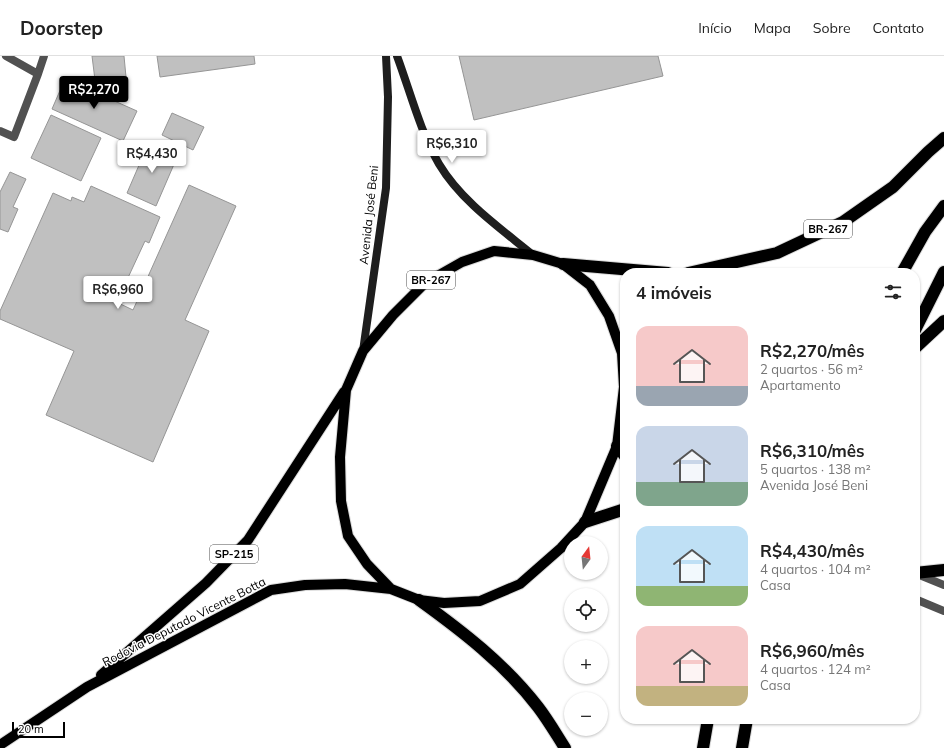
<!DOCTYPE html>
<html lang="pt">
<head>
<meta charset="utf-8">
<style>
	:root { --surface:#fff; --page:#f6f6f6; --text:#222; --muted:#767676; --line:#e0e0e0; --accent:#000 }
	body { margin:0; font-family:Mulish,sans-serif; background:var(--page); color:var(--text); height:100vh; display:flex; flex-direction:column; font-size:15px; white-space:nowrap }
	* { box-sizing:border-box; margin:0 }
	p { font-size:13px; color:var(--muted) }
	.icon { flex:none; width:22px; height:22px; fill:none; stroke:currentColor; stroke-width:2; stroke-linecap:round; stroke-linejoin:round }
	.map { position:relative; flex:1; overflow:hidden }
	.side { position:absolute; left:620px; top:212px; width:300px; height:456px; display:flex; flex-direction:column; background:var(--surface); border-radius:16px; box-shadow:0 1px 3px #0004 }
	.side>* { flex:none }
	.needle { width:26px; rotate:15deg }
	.fabs { position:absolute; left:564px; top:480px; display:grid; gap:8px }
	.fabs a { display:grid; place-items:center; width:44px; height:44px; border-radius:50%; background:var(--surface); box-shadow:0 1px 3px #0004; font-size:20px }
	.scale { position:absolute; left:12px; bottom:10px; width:53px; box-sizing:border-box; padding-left:4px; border:2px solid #000; border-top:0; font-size:11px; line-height:14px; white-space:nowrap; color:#000; -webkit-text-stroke:3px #fff; paint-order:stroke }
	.price { position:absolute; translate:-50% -34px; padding:0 9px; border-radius:4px; background:#fff; color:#222; font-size:13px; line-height:26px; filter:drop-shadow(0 1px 2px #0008) }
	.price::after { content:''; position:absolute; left:50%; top:24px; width:12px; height:9px; margin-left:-6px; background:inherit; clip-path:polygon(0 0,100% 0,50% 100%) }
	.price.current { background:var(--accent); color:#fff }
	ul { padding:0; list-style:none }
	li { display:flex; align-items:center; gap:12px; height:100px; padding:0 16px }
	li span { display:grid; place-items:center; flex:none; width:112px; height:80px; border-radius:12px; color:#555 }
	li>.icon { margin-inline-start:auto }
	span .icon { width:48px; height:48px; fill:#fffc; stroke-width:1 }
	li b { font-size:17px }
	h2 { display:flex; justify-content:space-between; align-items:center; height:48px; padding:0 16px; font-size:17px }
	header { display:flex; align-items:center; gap:24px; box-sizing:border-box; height:56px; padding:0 20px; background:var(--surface); border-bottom:1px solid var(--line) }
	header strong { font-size:19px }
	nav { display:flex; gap:22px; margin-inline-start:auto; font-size:14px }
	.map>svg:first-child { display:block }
</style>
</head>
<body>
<header>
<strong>Doorstep</strong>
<nav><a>Início</a><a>Mapa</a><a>Sobre</a><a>Contato</a></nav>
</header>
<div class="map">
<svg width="944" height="692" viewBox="0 0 944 692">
	<rect width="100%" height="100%" fill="#fff"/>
	<!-- building -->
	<path fill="#c0c0c0" stroke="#959595" d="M 92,0 L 124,0 L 126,21 L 95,24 Z
		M 157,0 L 254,0 L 255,8 L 160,21 Z
		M 459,0 L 658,0 L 663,20 L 474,64 Z
		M 65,23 L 137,55 L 123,85 L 52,53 Z
		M 172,57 L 204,71 L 193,94 L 162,79 Z
		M 51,59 L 101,82 L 81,125 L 31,102 Z
		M 149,86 L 178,99 L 156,150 L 127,137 Z
		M 10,116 L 26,123 L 13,151 L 18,153 L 8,176 L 0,173 L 0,136 Z
		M 189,129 L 236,150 L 185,264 L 209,275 L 153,406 L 46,359 L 74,295 L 0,263 L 0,255 L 53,137 L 71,145 L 72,141 L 84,146 L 91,130 L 160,161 L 149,187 L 145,185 L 126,226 L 121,224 L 112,244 L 133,254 Z"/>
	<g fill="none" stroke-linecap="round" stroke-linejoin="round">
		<!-- primary casing -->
		<g stroke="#dbdbdb" stroke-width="12">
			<path id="primary" d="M 494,195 L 533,199 L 563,208 L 590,229 L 609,260 L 622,297 L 624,331 L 617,390 L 585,466 L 561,492 L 520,528 L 480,545 L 444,547 L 419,544 L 391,533 L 367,508 L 348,480 L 341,445 L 340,401 L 346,334 L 363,295 L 393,259 L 425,227 L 462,206 Z
				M 101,619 L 206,527 L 248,484 L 344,336
				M 0,689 L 87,631 L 271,534 L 305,529 L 345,528 L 391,533"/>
		</g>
		<!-- motorway casing -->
		<g stroke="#dbdbdb" stroke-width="14">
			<path id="motorway" d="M 563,208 L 668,217
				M 688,217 L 777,197 L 843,166 L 893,131 L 928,96 L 944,82
				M 902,217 L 925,176 L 944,150
				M 915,274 L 944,216
				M 915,292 L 944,265
				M 617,390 L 625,400
				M 585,466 L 625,453
				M 915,517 L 944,514
				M 419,544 C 462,575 505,608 538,651 C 548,664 556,678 565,692
				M 703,692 L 708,663
				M 742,692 L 747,663"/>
		</g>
		<!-- service -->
		<path stroke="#515151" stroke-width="8" d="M 38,18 L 44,0
			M 0,75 L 14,81 L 38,18 L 6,0"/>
		<!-- minor -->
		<path stroke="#515151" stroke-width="8" d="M 917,518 L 944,529
			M 915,543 L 944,555"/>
		<!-- secondary -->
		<path stroke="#1e1e1e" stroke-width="8" d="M 397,0 C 410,35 420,75 439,108 C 461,145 500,172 533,199
			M 363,295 L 386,132 L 388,41 L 386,0"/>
		<!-- primary -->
		<use href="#primary" stroke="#000" stroke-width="10"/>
		<!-- motorway -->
		<use href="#motorway" stroke="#000" stroke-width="12"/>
	</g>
	<g text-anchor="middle" stroke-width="3" stroke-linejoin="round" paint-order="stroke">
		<!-- shield labels -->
		<g fill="#fff" stroke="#4c4c4c" stroke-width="1">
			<rect x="804" y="164" width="48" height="18" rx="3"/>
			<rect x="407" y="215" width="48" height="18" rx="3"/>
			<rect x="210" y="489" width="48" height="18" rx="3"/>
		</g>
		<g font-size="11" font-weight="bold" fill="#000">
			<text x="828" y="177">BR-267</text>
			<text x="431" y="228">BR-267</text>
			<text x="234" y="502">SP-215</text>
		</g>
		<!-- street labels -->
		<g font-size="12" fill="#000" stroke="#fff">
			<text transform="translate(369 159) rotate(-84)" y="4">Avenida José Beni</text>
			<text transform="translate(184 566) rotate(-27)" y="4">Rodovia Deputado Vicente Botta</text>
		</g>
	</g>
</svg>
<div class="fabs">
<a><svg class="needle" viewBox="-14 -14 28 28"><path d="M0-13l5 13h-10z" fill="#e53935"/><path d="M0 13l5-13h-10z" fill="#767676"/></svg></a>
<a><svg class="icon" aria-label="locate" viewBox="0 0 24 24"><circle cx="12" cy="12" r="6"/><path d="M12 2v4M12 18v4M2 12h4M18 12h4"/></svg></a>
<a>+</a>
<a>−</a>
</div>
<div class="scale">20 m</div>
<b class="price current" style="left:94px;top:54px">R$2,270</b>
<b class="price" style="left:452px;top:108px">R$6,310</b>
<b class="price" style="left:152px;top:118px">R$4,430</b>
<b class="price" style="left:118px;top:254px">R$6,960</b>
<section class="side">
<h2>4 imóveis<svg class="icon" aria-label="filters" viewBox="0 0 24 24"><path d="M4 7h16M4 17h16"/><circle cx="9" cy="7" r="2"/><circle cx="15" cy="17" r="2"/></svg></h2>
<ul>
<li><span style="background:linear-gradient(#f6c9c9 75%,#9aa5b1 0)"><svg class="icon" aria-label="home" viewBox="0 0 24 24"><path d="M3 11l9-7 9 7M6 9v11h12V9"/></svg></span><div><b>R$2,270/mês</b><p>2 quartos · 56 m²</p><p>Apartamento</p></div></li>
<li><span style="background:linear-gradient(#c9d6e8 70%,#7fa58c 0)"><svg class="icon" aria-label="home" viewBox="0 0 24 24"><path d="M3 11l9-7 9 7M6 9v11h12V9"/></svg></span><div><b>R$6,310/mês</b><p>5 quartos · 138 m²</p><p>Avenida José Beni</p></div></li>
<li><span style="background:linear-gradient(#bfe0f5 75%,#8fb573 0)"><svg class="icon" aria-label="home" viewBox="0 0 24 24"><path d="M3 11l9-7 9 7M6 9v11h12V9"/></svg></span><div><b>R$4,430/mês</b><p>4 quartos · 104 m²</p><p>Casa</p></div></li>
<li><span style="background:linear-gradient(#f6c9c9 75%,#c2b280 0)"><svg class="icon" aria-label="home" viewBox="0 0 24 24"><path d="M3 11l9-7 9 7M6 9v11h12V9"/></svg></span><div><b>R$6,960/mês</b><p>4 quartos · 124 m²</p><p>Casa</p></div></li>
</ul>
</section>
</div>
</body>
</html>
